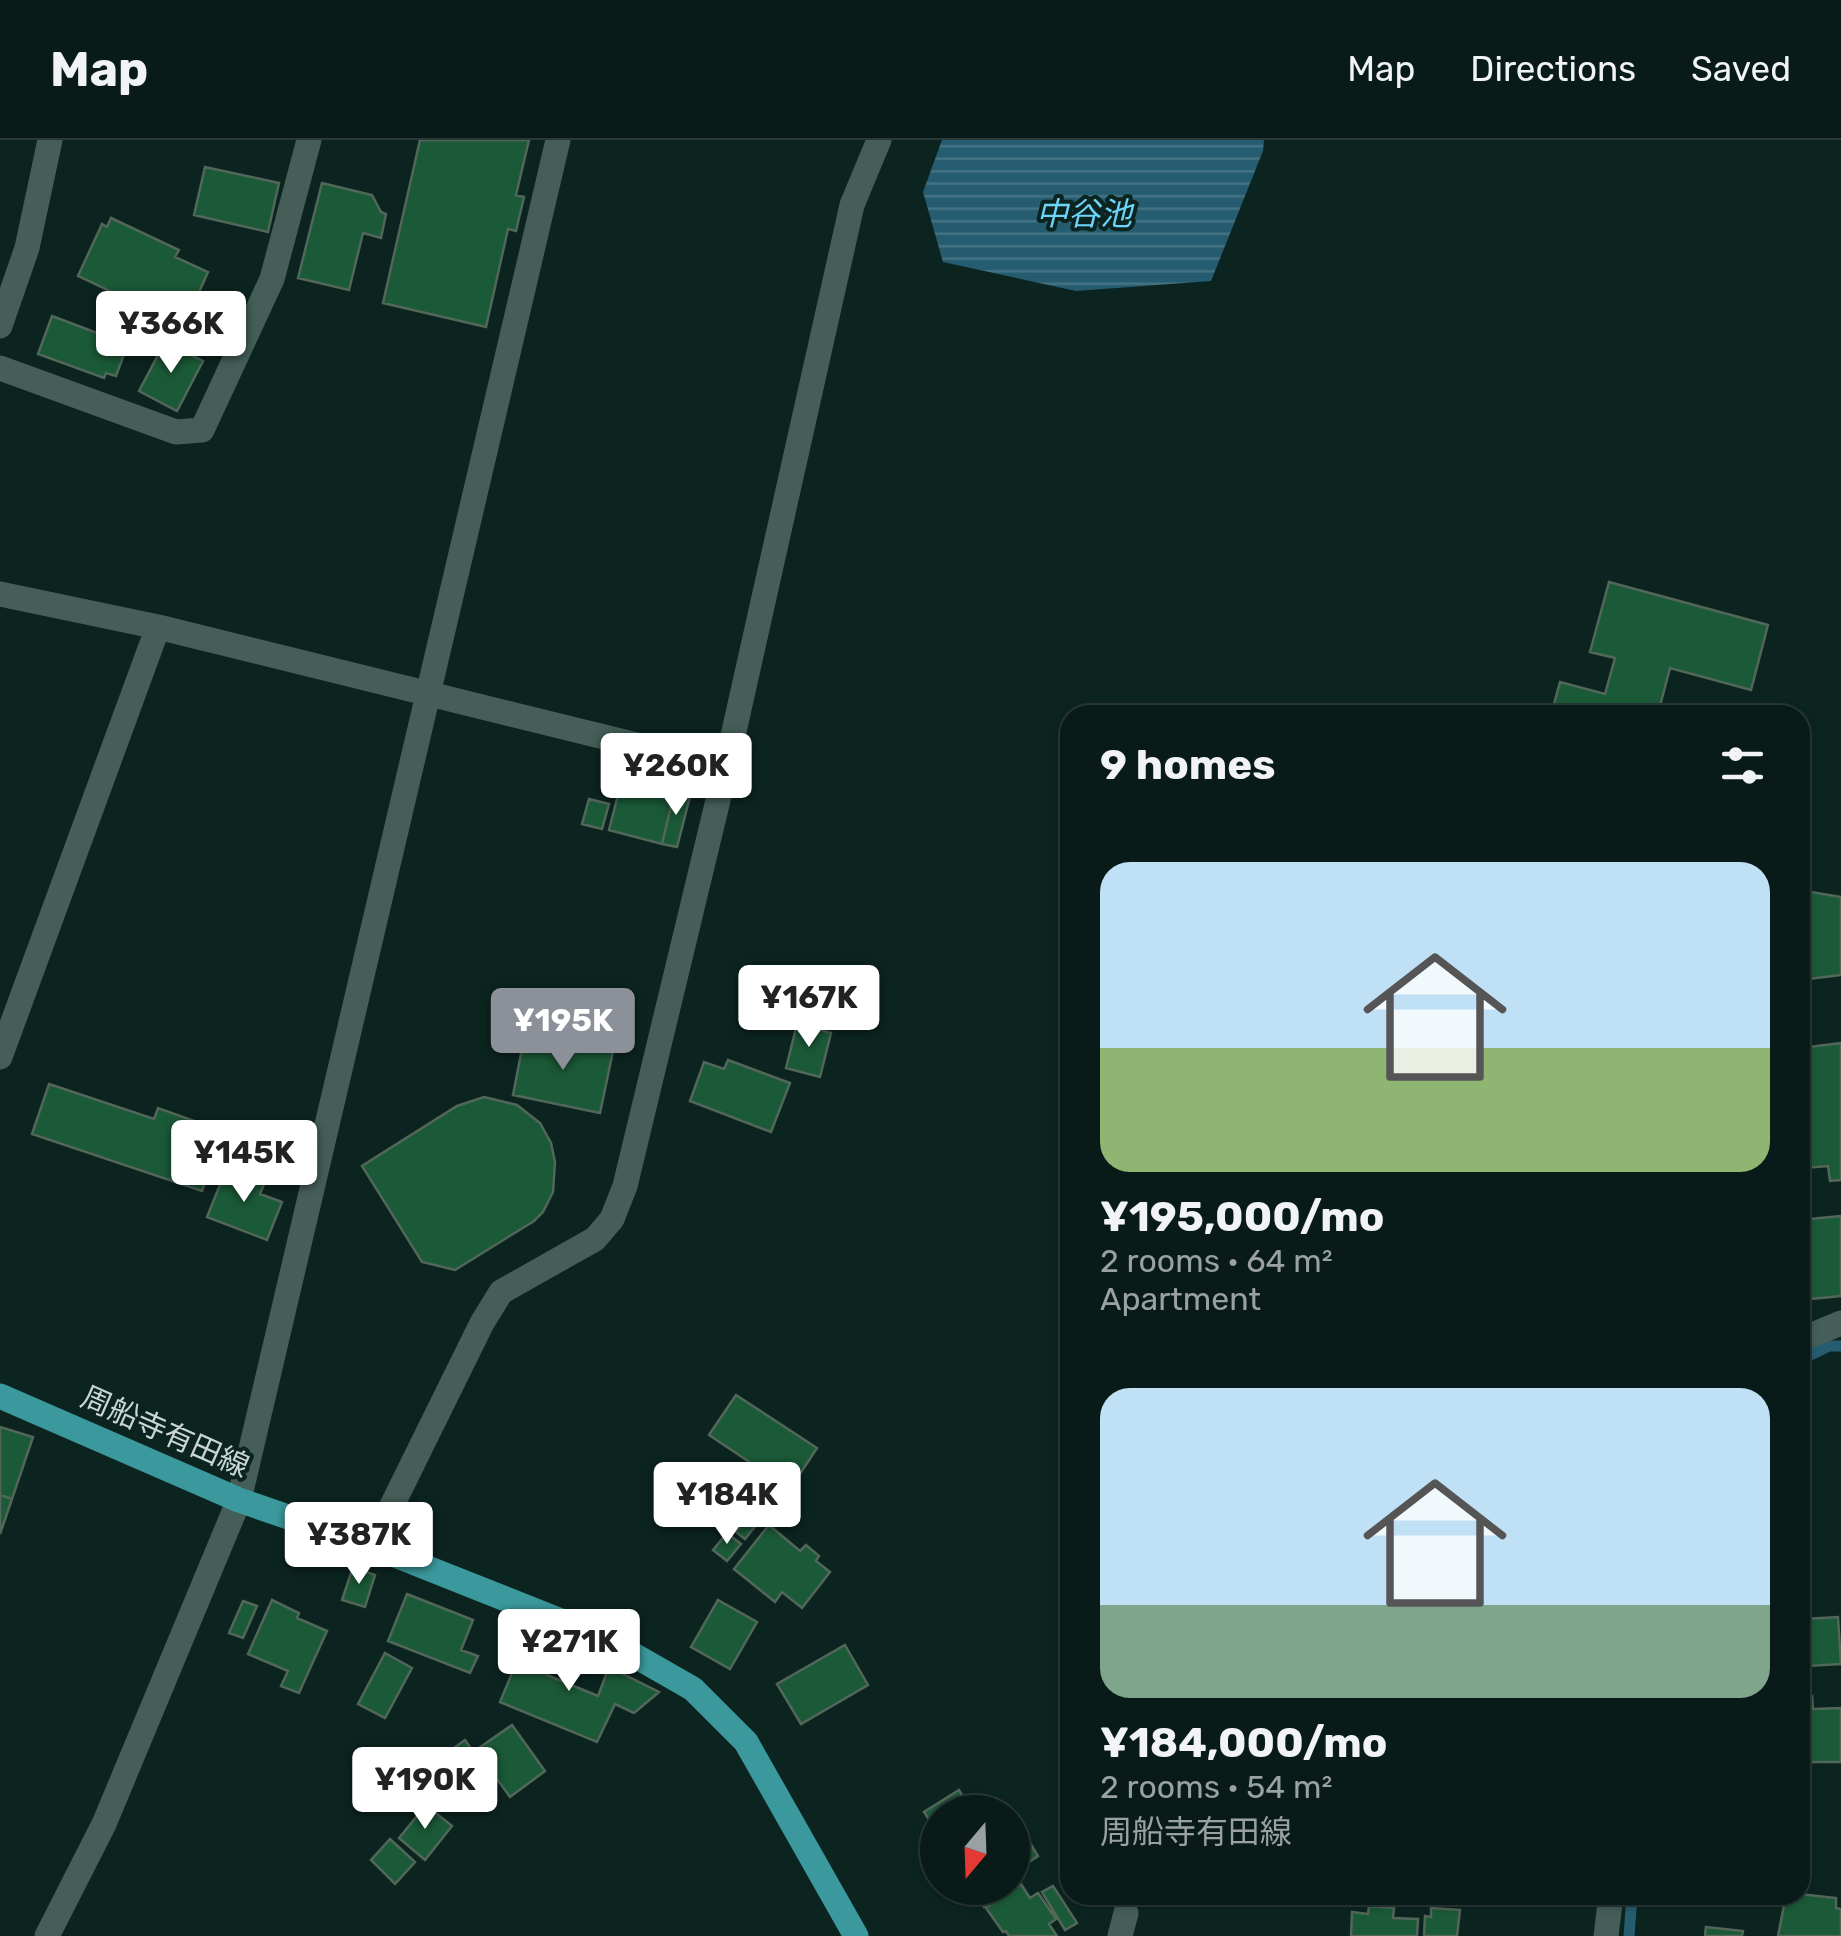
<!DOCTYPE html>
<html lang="en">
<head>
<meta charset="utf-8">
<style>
	:root { --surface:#091b18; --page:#122421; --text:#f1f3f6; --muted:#99a1a2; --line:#293937; --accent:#8c9099 }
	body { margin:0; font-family:Rubik,"Noto Sans JP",sans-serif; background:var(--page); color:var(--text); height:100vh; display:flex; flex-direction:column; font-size:38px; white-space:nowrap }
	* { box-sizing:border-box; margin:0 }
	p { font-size:32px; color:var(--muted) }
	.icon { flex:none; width:55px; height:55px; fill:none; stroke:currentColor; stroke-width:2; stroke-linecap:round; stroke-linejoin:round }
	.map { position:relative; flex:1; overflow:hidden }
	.panel { position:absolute; left:1060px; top:565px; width:750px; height:1200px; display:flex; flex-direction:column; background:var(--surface); border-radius:30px; box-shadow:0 2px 8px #0004,0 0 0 2px var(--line) }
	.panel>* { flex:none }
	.needle { width:65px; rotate:199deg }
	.tools { position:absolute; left:920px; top:1655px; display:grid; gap:20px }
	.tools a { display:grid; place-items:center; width:110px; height:110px; border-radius:50%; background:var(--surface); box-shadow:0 2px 8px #0004,0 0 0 2px var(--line); font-size:50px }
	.price { position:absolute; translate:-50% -85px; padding:0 22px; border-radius:10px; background:#fff; color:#222; font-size:32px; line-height:65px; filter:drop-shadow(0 2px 5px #0008) }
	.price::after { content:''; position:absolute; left:50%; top:60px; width:30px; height:22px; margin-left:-15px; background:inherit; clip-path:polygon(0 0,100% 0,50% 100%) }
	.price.current { background:var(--accent); color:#fff }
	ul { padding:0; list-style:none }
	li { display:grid; align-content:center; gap:20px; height:530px; padding:0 40px }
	li span { display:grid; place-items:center; height:310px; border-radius:30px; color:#555 }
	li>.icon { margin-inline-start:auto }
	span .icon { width:180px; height:180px; fill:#fffc; stroke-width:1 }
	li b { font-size:42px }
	h2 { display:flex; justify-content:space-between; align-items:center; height:120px; padding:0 40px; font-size:42px }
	header { display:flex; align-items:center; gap:60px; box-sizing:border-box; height:140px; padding:0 50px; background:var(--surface); border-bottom:2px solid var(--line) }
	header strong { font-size:48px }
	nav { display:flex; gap:55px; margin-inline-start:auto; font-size:35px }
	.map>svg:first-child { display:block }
</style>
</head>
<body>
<header>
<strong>Map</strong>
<nav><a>Map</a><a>Directions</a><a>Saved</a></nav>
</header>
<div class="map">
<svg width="1841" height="1796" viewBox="0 0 1841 1796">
	<defs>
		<pattern id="water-rules" width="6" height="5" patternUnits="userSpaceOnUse" patternTransform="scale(2.5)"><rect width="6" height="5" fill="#265c6f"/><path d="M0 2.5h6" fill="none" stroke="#447383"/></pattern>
	</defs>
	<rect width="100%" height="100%" fill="#0c2420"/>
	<!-- water -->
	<path fill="url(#water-rules)" d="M 942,0 L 1264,0 L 1263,11 L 1211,141 L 1076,151 L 943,122 L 923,52 Z"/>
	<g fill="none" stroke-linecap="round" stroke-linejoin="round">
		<!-- stream -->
		<path stroke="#265c6f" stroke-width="11" d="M 1800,1220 L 1829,1206 L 1841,1206
			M 1629,1796 L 1632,1755"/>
	</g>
	<!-- building -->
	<path fill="#1b5a38" stroke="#526659" stroke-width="2.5" d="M 420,0 L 529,0 L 516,55 L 524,57 L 516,91 L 508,89 L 486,187 L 383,163 Z
		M 205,27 L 279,43 L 268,92 L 194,75 Z
		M 322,43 L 372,55 L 381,72 L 386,74 L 381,98 L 363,93 L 349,150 L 298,138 Z
		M 111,78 L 179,110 L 175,117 L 208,132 L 186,181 L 174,175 L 165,195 L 120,174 L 127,159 L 78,136 L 102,84 L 107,87 Z
		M 52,176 L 116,200 L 115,205 L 126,209 L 116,236 L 106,233 L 104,238 L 38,214 Z
		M 165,202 L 203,221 L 177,271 L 139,251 Z
		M 1609,442 L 1768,485 L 1751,550 L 1670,528 L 1660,566 L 1692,575 L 1551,575 L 1560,542 L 1605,554 L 1615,518 L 1590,512 Z
		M 623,635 L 675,649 L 662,704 L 609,690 Z
		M 675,649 L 691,653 L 677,707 L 662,704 Z
		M 589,659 L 609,664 L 602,689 L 582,684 Z
		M 1805,751 L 1841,757 L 1841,835 L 1800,840 L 1800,777 Z
		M 797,884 L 831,893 L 820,937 L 786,928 Z
		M 525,893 L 613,911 L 600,973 L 513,955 Z
		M 1841,903 L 1841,1040 L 1830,1041 L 1828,1026 L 1804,1028 L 1806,1044 L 1800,1045 L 1800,908 Z
		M 728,920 L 790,943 L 771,992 L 690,961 L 704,922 L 724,929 Z
		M 49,944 L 154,979 L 158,968 L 200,983 L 196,996 L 219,1003 L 202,1051 L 32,994 Z
		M 484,957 L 517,965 L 540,983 L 551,1003 L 555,1022 L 553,1052 L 543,1072 L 534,1081 L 455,1130 L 422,1122 L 362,1026 L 457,966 Z
		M 227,1027 L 265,1042 L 260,1054 L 282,1062 L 267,1100 L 207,1077 Z
		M 1841,1076 L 1841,1156 L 1800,1160 L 1800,1080 Z
		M 736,1255 L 817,1308 L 790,1349 L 709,1295 Z
		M 0,1287 L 33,1297 L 12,1359 L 0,1355 Z
		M 0,1355 L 12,1359 L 0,1394 Z
		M 748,1377 L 757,1384 L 745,1399 L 736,1392 Z
		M 769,1385 L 800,1411 L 806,1405 L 819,1416 L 816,1421 L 830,1432 L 802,1468 L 782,1452 L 775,1462 L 734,1429 Z
		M 727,1393 L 741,1404 L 727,1421 L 713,1410 Z
		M 353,1427 L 375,1435 L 365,1467 L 342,1460 Z
		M 407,1454 L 473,1480 L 461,1510 L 478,1516 L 470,1533 L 388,1501 Z
		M 272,1460 L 299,1473 L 297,1478 L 327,1491 L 299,1553 L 281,1546 L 288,1531 L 248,1514 Z
		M 718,1460 L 757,1482 L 730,1529 L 691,1507 Z
		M 243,1461 L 257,1466 L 243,1498 L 229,1493 Z
		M 1838,1477 L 1841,1524 L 1808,1526 L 1805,1479 Z
		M 541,1499 L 559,1507 L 547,1535 L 598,1556 L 609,1527 L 659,1552 L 634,1573 L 615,1564 L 597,1602 L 500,1562 L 524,1504 L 536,1510 Z
		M 845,1505 L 868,1545 L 801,1584 L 777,1544 Z
		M 385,1513 L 412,1528 L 385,1578 L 358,1564 Z
		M 1800,1556 L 1812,1556 L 1813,1569 L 1841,1568 L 1841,1622 L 1800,1622 Z
		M 512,1585 L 545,1631 L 510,1657 L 476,1610 Z
		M 465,1600 L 494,1641 L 454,1668 L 426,1628 Z
		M 959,1650 L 970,1668 L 980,1662 L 987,1672 L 938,1672 L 938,1694 L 924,1672 Z
		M 426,1665 L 452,1686 L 425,1720 L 399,1698 Z
		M 1024,1693 L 1038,1716 L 1012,1733 L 1012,1700 Z
		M 390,1699 L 415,1722 L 395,1744 L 371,1720 Z
		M 1021,1744 L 1030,1758 L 1038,1753 L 1056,1779 L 1049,1784 L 1057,1796 L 1009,1796 L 1006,1791 L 1003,1792 L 986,1768 Z
		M 1053,1746 L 1077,1783 L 1065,1790 L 1042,1752 Z
		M 971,1748 L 994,1748 L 1001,1756 L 984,1767 Z
		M 1800,1754 L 1836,1758 L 1836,1768 L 1841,1769 L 1841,1796 L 1778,1796 L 1786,1755 Z
		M 1369,1766 L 1394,1768 L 1393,1778 L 1418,1779 L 1417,1796 L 1351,1796 L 1352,1772 L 1368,1774 Z
		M 1431,1768 L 1460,1770 L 1457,1796 L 1424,1796 L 1425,1776 L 1431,1777 Z
		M 1706,1787 L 1743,1791 L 1742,1796 L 1705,1796 Z"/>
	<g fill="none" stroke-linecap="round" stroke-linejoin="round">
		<!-- minor -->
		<path stroke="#455e58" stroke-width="25" d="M 0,186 L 27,108 L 50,0
			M 0,228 L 176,292 L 202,290 L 272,139 L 309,0
			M 0,454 L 158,487 L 726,627
			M 0,917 L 158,487
			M 1800,1200 L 1841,1183
			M 372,1406 L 482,1183 L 501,1152 L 595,1099 L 612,1079 L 625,1046 L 726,627 L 852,65 L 879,0
			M 47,1796 L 104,1684 L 239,1360 L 558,0
			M 1120,1796 L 1126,1773
			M 1606,1796 L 1611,1755"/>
		<!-- major -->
		<path stroke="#3b999d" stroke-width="25" d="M 0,1256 L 239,1360 L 372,1406 L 604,1498 L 693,1549 L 746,1602 L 856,1796"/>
	</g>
	<g text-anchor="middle" stroke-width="8" stroke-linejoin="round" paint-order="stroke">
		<!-- street labels -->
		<g font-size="30" fill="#c9d6d3" stroke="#0c2420">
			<text transform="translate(165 1292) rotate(24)" y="10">周船寺有田線</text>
		</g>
		<!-- water labels -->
		<g font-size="32" font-style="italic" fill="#6cd3f9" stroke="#0c2420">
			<text x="1084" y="85">中谷池</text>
		</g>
	</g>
</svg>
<div class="tools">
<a><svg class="needle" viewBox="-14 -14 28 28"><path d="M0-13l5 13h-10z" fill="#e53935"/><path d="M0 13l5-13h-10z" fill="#99a1a2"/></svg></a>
</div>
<b class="price" style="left:171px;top:236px">¥366K</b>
<b class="price" style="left:676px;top:678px">¥260K</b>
<b class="price" style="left:809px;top:910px">¥167K</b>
<b class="price current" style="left:563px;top:933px">¥195K</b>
<b class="price" style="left:244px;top:1065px">¥145K</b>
<b class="price" style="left:727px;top:1407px">¥184K</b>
<b class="price" style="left:359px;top:1447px">¥387K</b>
<b class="price" style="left:569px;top:1554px">¥271K</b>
<b class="price" style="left:425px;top:1692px">¥190K</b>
<section class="panel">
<h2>9 homes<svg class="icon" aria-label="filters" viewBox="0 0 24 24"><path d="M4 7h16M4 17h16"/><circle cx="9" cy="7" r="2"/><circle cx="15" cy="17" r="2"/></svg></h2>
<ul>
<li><span style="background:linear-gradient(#bfe0f5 60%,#8fb573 0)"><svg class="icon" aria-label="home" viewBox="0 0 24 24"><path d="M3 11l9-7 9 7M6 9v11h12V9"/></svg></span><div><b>¥195,000/mo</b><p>2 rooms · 64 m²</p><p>Apartment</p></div></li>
<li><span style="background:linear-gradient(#bfe0f5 70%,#7fa58c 0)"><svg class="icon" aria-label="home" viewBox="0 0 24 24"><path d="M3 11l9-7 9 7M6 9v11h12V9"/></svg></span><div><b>¥184,000/mo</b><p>2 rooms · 54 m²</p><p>周船寺有田線</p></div></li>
</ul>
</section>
</div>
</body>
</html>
